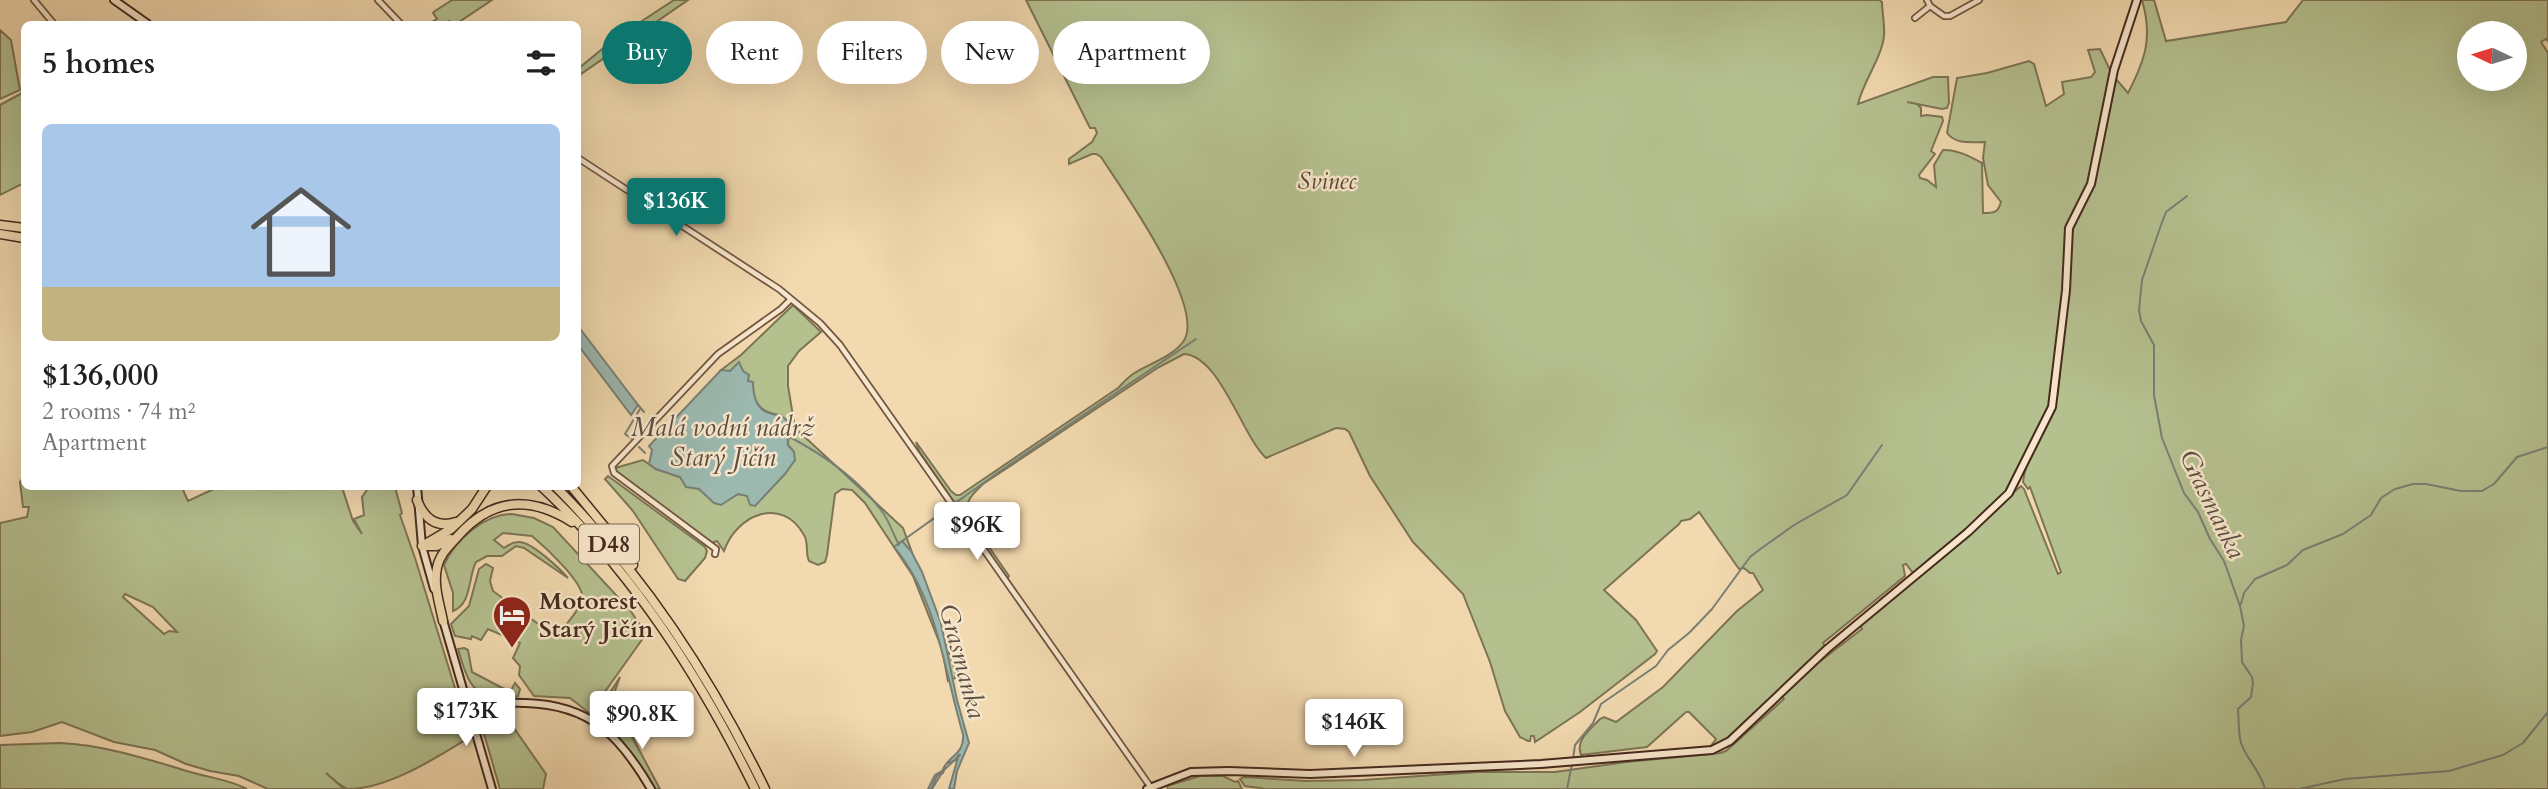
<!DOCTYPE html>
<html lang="en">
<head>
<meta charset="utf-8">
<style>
	:root { --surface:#fff; --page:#f2f2f2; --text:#202124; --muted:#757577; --line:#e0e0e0; --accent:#0f766e }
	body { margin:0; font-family:Cardo,serif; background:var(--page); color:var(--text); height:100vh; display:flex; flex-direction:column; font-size:26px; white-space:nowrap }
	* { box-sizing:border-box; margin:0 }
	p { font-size:23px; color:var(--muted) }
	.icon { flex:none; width:38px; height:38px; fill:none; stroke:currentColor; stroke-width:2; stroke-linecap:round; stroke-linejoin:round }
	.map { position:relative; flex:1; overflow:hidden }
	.panel { position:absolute; left:21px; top:21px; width:560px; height:469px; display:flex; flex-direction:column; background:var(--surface); border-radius:10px; box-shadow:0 7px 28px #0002 }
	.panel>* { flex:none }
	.banner { position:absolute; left:602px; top:21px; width:665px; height:63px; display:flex; gap:14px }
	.needle { width:46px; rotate:274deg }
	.fabs { position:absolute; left:2457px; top:21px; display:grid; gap:14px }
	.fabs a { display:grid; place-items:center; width:70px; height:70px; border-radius:50%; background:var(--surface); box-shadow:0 7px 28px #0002; font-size:35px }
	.price { position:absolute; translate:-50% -60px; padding:0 16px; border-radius:7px; background:#fff; color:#222; font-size:23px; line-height:46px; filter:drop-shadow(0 2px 4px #0008) }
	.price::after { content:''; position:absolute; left:50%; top:42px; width:21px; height:16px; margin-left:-10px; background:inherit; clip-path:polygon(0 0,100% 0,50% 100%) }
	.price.current { background:var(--accent); color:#fff }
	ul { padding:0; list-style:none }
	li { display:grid; align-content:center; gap:14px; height:371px; padding:0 21px }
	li+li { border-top:2px solid var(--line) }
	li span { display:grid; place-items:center; height:217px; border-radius:10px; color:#555 }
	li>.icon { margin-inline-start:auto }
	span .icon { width:126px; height:126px; fill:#fffc; stroke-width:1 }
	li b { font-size:30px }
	h2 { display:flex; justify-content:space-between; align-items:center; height:84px; padding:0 21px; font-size:30px }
	.tag { padding:0 24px; border-radius:32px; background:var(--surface); box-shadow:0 7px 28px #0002; font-size:24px; line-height:63px }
	.tag.current { background:var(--accent); color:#fff }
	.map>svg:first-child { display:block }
</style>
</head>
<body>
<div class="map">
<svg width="2548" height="789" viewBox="0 0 2548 789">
	<rect width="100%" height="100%" fill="#f2d9af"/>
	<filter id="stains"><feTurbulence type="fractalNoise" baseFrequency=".00286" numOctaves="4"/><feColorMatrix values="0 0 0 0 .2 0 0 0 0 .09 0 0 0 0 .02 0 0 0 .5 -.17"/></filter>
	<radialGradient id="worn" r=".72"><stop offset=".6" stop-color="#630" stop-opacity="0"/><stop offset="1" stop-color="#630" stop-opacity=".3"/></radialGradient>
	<!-- green -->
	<path fill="#b5c08f" stroke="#7d7456" stroke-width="2" fill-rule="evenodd" d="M 452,0 L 492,0 L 456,24 L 452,24 L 449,21 L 443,24 L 428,24 L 437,19 L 433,13 L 435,11 Z
		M 674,0 L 688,0 L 578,76 L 578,69 L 613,40 Z
		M 1026,0 L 1879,0 L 1882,2 C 1882,12 1885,25 1884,36 C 1882,57 1863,82 1858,104 L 1933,77 L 1948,77 L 1949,103 L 1947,108 L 1942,109 L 1907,102 L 1917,104 L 1921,108 L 1921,116 L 1927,115 L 1942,117 L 1943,121 L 1931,151 L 1935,154 L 1919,175 L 1920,178 L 1927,180 L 1936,187 L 1934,165 L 1943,150 C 1956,149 1971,157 1982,163 L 1983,213 C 1994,213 1998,213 2001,202 L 1988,185 L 1983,158 L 1985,142 C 1972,142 1956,145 1947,133 L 1957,78 L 1987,73 L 2029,61 L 2034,64 L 2046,106 L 2064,94 L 2062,82 L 2091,77 L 2095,72 L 2088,50 L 2100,49 L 2112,74 L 2089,184 L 2067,225 L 2062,302 L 2052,393 L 2048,410 L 2008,490 L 1999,501 L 1913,573 L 1906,564 L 1903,565 L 1905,576 L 1823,643 L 1825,646 L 1817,654 L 1819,662 L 1862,629 L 1860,625 L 2021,486 L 2024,489 L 2058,574 L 2061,572 L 2030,487 L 2028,489 L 2023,482 C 2027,449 2051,426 2058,393 L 2073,225 L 2093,185 L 2116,79 L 2128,93 C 2145,60 2153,38 2142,0 L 2154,0 L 2166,41 L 2286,22 L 2303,0 L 2548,0 L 2548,41 L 2546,39 L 2541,42 L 2548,53 L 2548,789 L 1266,789 L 1245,786 L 1240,779 L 1244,777 L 1305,781 L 1363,780 L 1477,772 L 1555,772 L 1626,762 L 1720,753 L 1726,751 L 1784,699 L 1778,692 L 1725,740 L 1710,747 L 1716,739 L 1689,712 L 1686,712 L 1647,747 L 1581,755 C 1575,740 1590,730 1600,719 L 1604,717 L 1616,722 L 1663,687 L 1737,611 L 1763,590 L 1753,573 L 1750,573 L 1744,568 L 1739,569 L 1699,512 L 1690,519 L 1681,521 L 1679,524 L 1604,590 L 1636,620 L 1657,651 L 1655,654 L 1580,712 L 1535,742 L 1534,736 L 1531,736 L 1530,741 L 1528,741 L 1520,737 L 1505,711 L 1490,662 L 1463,594 L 1413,542 L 1370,476 L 1349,432 L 1345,429 L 1336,428 L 1266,458 C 1242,436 1220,356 1184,354 L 1159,367 L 983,484 C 974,493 964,501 967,515 L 1009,576 L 1007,579 L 919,451 L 916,442 L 951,491 L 956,495 L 960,495 L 1118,388 C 1123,383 1127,378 1133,374 C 1148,364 1172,357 1183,342 C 1208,309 1121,188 1101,157 L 1096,154 L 1092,154 L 1069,164 L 1069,159 L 1092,142 L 1097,133 L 1095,128 L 1090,128 ZM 2469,33 L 2515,33 L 2515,79 L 2469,79 Z
		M 0,30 L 11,40 L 20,90 L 0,99 Z
		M 22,93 L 24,96 L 24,183 L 0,195 L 0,105 Z
		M 793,305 L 821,332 L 799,351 L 788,366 L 788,386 L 795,428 L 903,528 L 956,672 L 955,678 L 948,681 L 942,649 L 913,576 L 865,503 L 852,490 L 842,489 L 835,494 L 827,555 L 825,562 L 818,565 L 809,561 C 805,552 809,543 804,535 C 782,495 736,515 724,551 L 717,541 L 712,543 L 616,472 L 615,468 L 643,460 L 656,469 L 680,477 L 685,483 L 704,491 L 705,495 L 727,499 L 738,494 L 747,495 L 794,452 L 788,445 L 789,432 L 781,415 C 760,413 752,402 753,383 L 748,382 L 747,378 L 721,370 L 741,355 Z
		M 24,476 L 24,486 L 189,487 L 183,490 L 188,501 L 218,487 L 342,487 L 353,521 L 362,534 L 354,519 L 364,515 L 362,497 L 369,487 L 395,487 L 402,513 L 400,515 L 415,558 L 470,737 C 436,758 388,789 348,789 C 341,787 332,778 326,773 L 344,789 L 268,789 L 239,776 L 210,771 L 186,764 L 155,750 L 114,742 L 62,722 L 32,732 L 0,736 L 0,523 L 27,517 L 29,507 L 23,507 L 20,482 ZM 125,594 L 153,607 L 177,632 L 169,631 L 164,634 L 123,597 Z
		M 608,476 L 705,547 L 707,551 L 705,558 L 685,581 L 678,579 L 633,511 L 605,479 Z
		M 512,514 L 534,518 L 553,527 L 630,610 L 646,634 L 604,693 L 601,700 L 608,722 L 606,726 L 570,698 L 534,696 L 519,675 L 520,666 L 513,658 L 520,643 L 488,629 L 481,640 L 472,636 L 471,639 L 455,636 L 451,624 L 469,606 L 479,569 L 486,564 L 493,568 L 490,581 L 493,591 L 552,634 L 560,632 C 567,623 579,611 582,600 C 587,585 544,546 532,536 L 503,533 L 494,540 L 504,548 C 508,545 513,542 519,542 C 532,542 560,569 568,578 L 524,548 L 516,546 L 502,556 L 487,556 L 476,562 C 468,577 472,604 453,611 L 453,593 L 444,565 C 455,540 484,514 512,514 Z
		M 464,648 L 468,650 L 472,672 L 510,692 L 515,683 L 520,689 L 518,696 C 474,699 470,690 458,649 Z
		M 620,677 L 612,699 L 660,789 L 656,789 L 615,734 L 606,699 Z
		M 502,711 L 546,774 L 543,789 L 500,789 L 478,713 Z
		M 60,743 C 105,745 150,760 194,773 C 212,778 230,780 247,789 L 0,789 L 0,745 Z
		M 1200,776 L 1223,776 L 1235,782 L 1238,781 L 1242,789 L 1168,789 L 1167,786 Z"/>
	<!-- water -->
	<path fill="#9cb9b0" stroke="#797f75" stroke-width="2" d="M 578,326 L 638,405 L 631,415 L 578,345 Z
		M 739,362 L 743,371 L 749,375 L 748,381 L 753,382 C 753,395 756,411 772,414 C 779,416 782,415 787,421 L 788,445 L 794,452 L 795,460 L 785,474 L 755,506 L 750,505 L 747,496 L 738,494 L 721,505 L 714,503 L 699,489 L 686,487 L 680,477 L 656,469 L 649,464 L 652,450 L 649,446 L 721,370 L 730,371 Z
		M 902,541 L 911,551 L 922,572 L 941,623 L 957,700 L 969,743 L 957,771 L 954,789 L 949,789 L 959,754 L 956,760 L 946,764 L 943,773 L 937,776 L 931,789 L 928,789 L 935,775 L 942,771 C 948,755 965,755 963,734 C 944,670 938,600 894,547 Z"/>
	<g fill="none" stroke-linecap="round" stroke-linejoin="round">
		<!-- stream -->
		<path stroke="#797f75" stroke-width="2" d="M 2187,196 L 2166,212 L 2161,225 L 2142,280 L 2139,310 L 2141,321 L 2154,345 L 2154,395 L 2162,438 L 2184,493 L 2198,512 L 2210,539 L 2224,561 L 2240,606 L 2244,626 L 2241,640 L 2242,662 L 2252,677 L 2253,683 L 2251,697 L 2238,709 C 2239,720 2238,732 2241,743 C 2247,760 2260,770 2265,789
			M 638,405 L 644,412
			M 788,436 C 822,454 858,479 881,510 C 889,520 893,534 899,545
			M 632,439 L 625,434 L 640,409
			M 639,447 L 645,453
			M 898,544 L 1000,471 L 1196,339
			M 2241,604 L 2244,593 L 2255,579 L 2287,565 L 2303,550 L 2343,534 L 2371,515 L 2381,498 L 2395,489 L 2413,484 L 2426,484 L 2461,491 L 2482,491 L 2494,484 L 2517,457 L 2548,447
			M 1573,759 L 1575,745 L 1593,723 L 1601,704 L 1656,666 L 1668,650 L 1689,633 L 1712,609 L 1750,557 L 1759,550 L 1794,525 L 1847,495 L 1882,445
			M 932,789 L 943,771 L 960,755
			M 1567,789 L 1572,764
			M 2299,789 L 2345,779 L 2449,771 L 2503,755 L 2523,743 L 2548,712"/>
		<!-- street casing -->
		<g stroke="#705542" stroke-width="8">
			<path id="street" d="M 34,0 L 54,24
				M 378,0 L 401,24
				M 1927,0 L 1930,6 L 1944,16 L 1950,16 L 1979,0
				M 1915,18 L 1930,6
				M 578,158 L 779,289 L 820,323 L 840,345 L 1152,789
				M 715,554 L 716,549 L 614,473 L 612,466 L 718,354 L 781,309 L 790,300"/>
		</g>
		<!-- secondary casing -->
		<g stroke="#45291d" stroke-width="10">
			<path id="secondary" d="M 114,0 L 148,24
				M 417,486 L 422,546 L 434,589
				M 443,620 L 492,789
				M 467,699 C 487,703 505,702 526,703 C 591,705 620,736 651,789
				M 1147,789 L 1191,772 L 1229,771 L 1310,774 L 1541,764 L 1712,750 L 1730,741 L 1827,649 L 1968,532 L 2009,493 L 2052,407 L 2066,290 L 2069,228 L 2091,184 L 2114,70 L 2137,0"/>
		</g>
		<!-- highway casing -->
		<g stroke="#45291d" stroke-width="11">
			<path id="highway" d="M 0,225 L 24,228
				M 0,234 L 24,238
				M 541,486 C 633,572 700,677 755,789
				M 555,486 C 644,575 710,676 765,789
				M 571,486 L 608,531 L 633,565
				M 417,500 C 424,518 436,529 456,522
				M 422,546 L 451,529 L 472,509 L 487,486
				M 422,546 L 437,546 L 450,539
				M 443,621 C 440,605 433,585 437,568 C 439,555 449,546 457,537 C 491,498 529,495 572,522"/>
		</g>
		<!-- street -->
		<use href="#street" stroke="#f7e6cb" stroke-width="4.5"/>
		<!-- secondary -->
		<use href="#secondary" stroke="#f7e6cb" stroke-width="6"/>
		<!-- highway -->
		<use href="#highway" stroke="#f2d9af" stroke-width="8"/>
	</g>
	<!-- icons -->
	<defs>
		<g id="hotel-pin" transform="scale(2.0125)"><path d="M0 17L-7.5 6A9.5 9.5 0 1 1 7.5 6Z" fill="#8f2418" stroke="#f7e6cb"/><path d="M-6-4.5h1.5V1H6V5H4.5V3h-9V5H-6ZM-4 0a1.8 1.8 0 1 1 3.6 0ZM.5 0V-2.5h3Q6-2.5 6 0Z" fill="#fff"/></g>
	</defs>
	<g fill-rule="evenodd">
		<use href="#hotel-pin" x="512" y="615"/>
	</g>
	<g text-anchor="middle" stroke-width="5" stroke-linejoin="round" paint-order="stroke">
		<!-- shield labels -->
		<rect fill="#f7e6cb" stroke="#7a6251" stroke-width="2" x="579" y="524.5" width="60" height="39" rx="5"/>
		<g font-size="23" font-weight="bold" fill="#45291d">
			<text x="609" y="552">D48</text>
		</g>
		<!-- park labels -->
		<g font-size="24" font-style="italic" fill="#5b4734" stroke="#f7e6cb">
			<text x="1327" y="189">Svinec</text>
		</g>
		<!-- poi labels -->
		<g font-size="24" font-weight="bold" fill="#45291d" stroke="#f7e6cb" text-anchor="start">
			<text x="539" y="609">Motorest<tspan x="539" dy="28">Starý Jičín</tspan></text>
		</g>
		<!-- water labels -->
		<g font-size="26" font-style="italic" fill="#5b4d42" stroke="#f7e6cb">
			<text x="723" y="436">Malá vodní nádrž<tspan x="723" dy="30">Starý Jičín</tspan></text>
			<text transform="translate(2213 504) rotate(64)" y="9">Grasmanka</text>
			<text transform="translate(963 661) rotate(75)" y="9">Grasmanka</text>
		</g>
	</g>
	<rect width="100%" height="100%" filter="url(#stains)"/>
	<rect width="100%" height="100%" fill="url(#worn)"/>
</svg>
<div class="fabs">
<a><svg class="needle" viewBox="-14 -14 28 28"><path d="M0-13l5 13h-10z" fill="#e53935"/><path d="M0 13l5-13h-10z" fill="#757577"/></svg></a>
</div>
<b class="price current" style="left:676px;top:238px">$136K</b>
<b class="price" style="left:977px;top:562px">$96K</b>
<b class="price" style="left:466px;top:748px">$173K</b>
<b class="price" style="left:642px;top:751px">$90.8K</b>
<b class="price" style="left:1354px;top:759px">$146K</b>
<div class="banner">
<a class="tag current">Buy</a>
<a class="tag">Rent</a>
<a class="tag">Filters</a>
<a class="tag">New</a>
<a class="tag">Apartment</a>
</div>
<section class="panel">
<h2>5 homes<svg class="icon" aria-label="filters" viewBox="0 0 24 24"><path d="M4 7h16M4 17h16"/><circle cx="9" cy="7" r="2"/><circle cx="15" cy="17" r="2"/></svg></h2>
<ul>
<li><span style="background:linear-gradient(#a9c7e8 75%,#c2b280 0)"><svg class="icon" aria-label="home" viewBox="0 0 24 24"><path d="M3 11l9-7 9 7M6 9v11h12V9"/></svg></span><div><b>$136,000</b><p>2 rooms · 74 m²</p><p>Apartment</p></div></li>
</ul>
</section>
</div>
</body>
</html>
